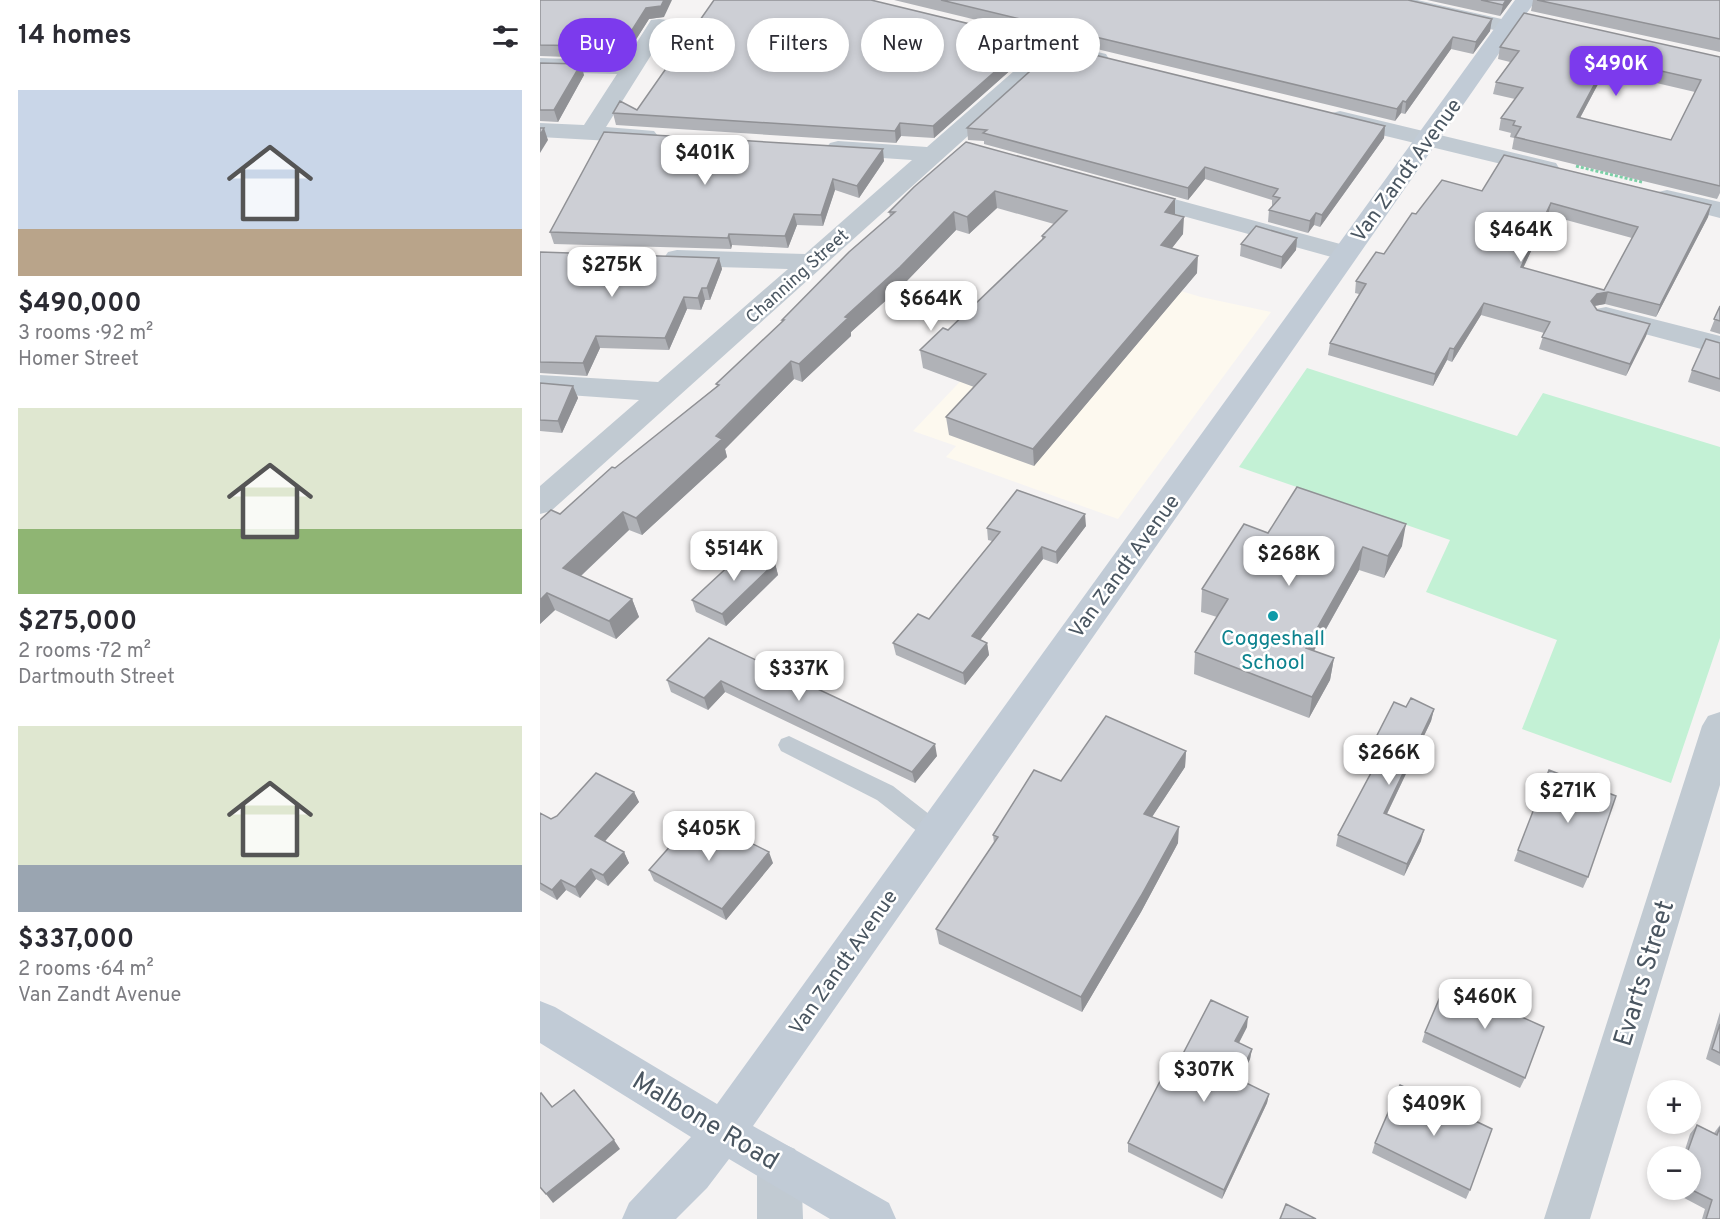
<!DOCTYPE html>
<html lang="en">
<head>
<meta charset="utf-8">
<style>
	:root { --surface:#fff; --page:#f2f2f3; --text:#2b2b33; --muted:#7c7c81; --accent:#7c3aed }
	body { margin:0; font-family:Overpass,sans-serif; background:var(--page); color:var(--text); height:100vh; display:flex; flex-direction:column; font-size:22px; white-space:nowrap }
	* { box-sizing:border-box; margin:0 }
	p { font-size:20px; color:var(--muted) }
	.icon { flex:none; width:33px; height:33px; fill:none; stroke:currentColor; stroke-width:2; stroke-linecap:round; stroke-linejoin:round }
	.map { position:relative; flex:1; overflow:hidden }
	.drawer { display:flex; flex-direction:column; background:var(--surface); width:540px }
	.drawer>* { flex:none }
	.banner { position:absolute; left:18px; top:18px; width:570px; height:54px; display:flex; gap:12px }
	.fabs { position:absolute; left:1107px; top:1080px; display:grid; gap:12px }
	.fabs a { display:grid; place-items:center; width:54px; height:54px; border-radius:50%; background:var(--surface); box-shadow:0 3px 9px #0003; font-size:30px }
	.price { position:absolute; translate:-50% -51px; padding:0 14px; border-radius:12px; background:#fff; color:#222; font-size:20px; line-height:39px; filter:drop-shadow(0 2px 3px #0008) }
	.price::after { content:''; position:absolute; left:50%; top:36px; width:18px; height:14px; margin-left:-9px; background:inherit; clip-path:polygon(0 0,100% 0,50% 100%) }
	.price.current { background:var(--accent); color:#fff }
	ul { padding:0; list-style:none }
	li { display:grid; align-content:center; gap:12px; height:318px; padding:0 18px }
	li span { display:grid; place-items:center; height:186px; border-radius:0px; color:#555 }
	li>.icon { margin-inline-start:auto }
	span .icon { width:108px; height:108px; fill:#fffc; stroke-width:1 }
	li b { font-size:26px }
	h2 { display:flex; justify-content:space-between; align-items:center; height:72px; padding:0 18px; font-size:26px }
	.tag { padding:0 21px; border-radius:27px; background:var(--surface); box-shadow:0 3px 9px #0003; font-size:21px; line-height:54px }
	.tag.current { background:var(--accent); color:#fff }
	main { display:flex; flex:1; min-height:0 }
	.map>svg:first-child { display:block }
</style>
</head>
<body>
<main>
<section class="drawer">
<h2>14 homes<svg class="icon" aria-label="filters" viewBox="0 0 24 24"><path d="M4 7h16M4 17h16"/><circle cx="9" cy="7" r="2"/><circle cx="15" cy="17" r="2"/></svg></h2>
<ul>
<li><span style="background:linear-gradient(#c9d6e8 75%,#b9a48a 0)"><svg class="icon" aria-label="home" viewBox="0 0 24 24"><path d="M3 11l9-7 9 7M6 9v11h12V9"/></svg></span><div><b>$490,000</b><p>3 rooms · 92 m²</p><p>Homer Street</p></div></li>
<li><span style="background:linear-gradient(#dfe7d0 65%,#8fb573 0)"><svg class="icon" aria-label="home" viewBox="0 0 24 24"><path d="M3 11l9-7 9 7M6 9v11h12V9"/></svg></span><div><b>$275,000</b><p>2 rooms · 72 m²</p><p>Dartmouth Street</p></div></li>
<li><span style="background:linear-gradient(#dfe7d0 75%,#9aa5b1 0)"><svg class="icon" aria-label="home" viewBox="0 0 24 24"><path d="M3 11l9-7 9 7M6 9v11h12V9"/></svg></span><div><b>$337,000</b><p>2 rooms · 64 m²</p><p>Van Zandt Avenue</p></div></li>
</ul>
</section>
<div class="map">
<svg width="1180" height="1219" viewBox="0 0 1180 1219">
	<rect width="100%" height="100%" fill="#f5f3f3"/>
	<!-- commercial -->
	<path fill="#fdf9ef" d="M 536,260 L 661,297 L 731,312 L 578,519 L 406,457 L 416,446 L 373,431 Z"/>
	<!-- green -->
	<path fill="#c3f1d5" d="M 767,368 L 977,436 L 1003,393 L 1180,447 L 1180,638 L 1131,783 L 982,729 L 1017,640 L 886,592 L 910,540 L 699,467 Z"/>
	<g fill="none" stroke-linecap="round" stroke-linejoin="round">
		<!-- path -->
		<path stroke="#7ad0a6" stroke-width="3" stroke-dasharray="3 2" stroke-linecap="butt" d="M 1036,166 L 1102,182"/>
		<!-- lane -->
		<path fill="#c1cad2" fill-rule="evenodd" d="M 249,736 L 353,786 L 403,825 L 407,832 L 403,839 L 395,842 L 387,839 L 337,800 L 241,751 L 238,745 L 241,739 Z"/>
		<!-- street -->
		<path fill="#c1cad2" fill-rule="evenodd" d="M 840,0 L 877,0 L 975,22 L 978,27 L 975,32 L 967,33 L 843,4 Z
			M 119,19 L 127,20 L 130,25 L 66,127 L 114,131 L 118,136 L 114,141 L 106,143 L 0,137 L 0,123 L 44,125 L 77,74 L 0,72 L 0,58 L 85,61 L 111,20 Z
			M 448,26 L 566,54 L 569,59 L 566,64 L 558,66 L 517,56 L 11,511 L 0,514 L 0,486 L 99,400 L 0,393 L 0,375 L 118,382 L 248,269 L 137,266 L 128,264 L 124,258 L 128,252 L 137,250 L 265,254 L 372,160 L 298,155 L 290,153 L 286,148 L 290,143 L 298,141 L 387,147 L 497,51 L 440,37 L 437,32 L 440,27 Z
			M 800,111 L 1016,163 L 1019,168 L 1016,173 L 1007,175 L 792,123 L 788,118 L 792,113 Z
			M 590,187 L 815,248 L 819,253 L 815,258 L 806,261 L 581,199 L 578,194 L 581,189 Z
			M 1127,190 L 1180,202 L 1180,218 L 1118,202 L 1115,197 L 1118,192 Z
			M 1066,307 L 1180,336 L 1180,354 L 1056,321 L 1052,315 L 1056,309 Z
			M 1180,712 L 1180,785 L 1050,1219 L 1004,1219 L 1162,726 L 1168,716 Z
			M 239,1142 L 255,1149 L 261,1164 L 263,1219 L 217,1219 L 217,1164 L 223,1149 Z"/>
		<!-- secondary -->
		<path fill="#c1cbd6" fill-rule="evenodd" d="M 975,0 L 996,0 L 213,1126 L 349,1203 L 356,1219 L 290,1219 L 189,1159 L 167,1188 L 136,1219 L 82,1219 L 89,1203 L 151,1137 L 0,1043 L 0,1001 L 15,1007 L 177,1104 Z"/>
	</g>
	<!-- wall -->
	<path fill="#b0b2b7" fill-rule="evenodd" d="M 0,0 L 124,17 L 109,19 L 90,49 L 66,36 L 54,58 L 0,56 Z
		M 354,0 L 868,0 L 952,19 L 950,31 L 933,54 L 911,49 L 865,114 L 861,113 L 855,121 Z
		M 887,0 L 972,0 L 960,16 Z
		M 993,0 L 1180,0 L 1180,52 L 991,11 Z
		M 492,39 L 492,51 L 394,138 L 361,136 L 356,143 L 76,125 L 73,113 L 97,110 Z
		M 960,47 L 1180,57 L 1180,193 L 1177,199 L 972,149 L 974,138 L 970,137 L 971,133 L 959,130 L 961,118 L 975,99 L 953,94 L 956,82 L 970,62 L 958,59 ZM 1065,71 L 1155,92 L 1131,140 L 1040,118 Z
		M 0,63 L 44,75 L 18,122 L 0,121 Z
		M 845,126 L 844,138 L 780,227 L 774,225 L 768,233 L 728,222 L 729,210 L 732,207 L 732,200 L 665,179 L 648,200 L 444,144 L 444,141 L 428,140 L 427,128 Z
		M 344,161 L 319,198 L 295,190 L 283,226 L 257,225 L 248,248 L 192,245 L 191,249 L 14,244 L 10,232 Z
		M 374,187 L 635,199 L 635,215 L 643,234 L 632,248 L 657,273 L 494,466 L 409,435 L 406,417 L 434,387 L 383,368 L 380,350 L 408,330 L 502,240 L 502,236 L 514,224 L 457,208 L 429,234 L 416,230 L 363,285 L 311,332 L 311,336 L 262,382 L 254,379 L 185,449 L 187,457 L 102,535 L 89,530 L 41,576 L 92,599 L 99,617 L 76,639 L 15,610 L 0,624 L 20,514 L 177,386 L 176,384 L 242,322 L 242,320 L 350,216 L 349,212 Z
		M 942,191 L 1171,205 L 1168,217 L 1116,317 L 1065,304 L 1054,306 L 1057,310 L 1110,324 L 1106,336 L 1086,376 L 999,349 L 1004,333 L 941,315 L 912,362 L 907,360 L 893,386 L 788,355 L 790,343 L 819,294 L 815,293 L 816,281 L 844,254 L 876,214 ZM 1008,215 L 1092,238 L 1064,290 L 983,268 Z
		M 757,238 L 756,250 L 741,269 L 700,256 L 701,244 Z
		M 0,252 L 179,258 L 182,269 L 170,300 L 165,300 L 161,310 L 147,309 L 129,350 L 60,348 L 47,376 L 0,373 Z
		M 1180,306 L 1180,334 L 1170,331 Z
		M 1180,343 L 1180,392 L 1148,382 L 1152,370 Z
		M 0,383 L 33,386 L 38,398 L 22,433 L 0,431 Z
		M 546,526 L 517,564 L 503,559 L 440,640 L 447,643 L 449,655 L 425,685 L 356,655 L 353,643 L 389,619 L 452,541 L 448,540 L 447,528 Z
		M 728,533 L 862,546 L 844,578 L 819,570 L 774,651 L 794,658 L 790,680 L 769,718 L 654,674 L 655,652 L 677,617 L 661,612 L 662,589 Z
		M 235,563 L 238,575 L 186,626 L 156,612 L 152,600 Z
		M 169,638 L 397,756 L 375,783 L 185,692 L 168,710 L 131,692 L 127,680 Z
		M 866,707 L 894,709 L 891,721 L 847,814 L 881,841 L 864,876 L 796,846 L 798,835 L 835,766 L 827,763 L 829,751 Z
		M 646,751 L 645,767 L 612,817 L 638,843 L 601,912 L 542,1012 L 399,944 L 396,929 L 454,843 L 453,835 L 521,781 Z
		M 94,792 L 99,802 L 64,842 L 84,852 L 89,863 L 68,886 L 56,879 L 40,898 L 26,890 L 17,900 L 0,890 L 0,813 L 11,819 Z
		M 978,850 L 1048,877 L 1043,888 L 974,861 Z
		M 233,863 L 186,920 L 114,881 L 109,870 Z
		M 1180,1012 L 1180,1066 L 1166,1059 Z
		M 707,1027 L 699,1043 L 712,1049 L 710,1059 L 700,1080 L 729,1094 L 727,1103 L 682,1199 L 588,1152 L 588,1143 L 636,1067 Z
		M 885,1032 L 985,1078 L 980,1088 L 882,1042 Z
		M 1157,1125 L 1174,1133 L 1180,1125 L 1180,1219 L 1162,1219 L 1165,1209 L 1131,1191 L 1131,1190 L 1150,1190 L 1150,1156 L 1143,1156 L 1150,1134 Z
		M 835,1143 L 930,1190 L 926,1199 L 832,1153 Z"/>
	<!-- shaded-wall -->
	<path fill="#909195" d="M 124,0 L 132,0 L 124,17 L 109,19 L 90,49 L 87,38 L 106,8 Z
		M 966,0 L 972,0 L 960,16 L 963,5 Z
		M 952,19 L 950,31 L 933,54 L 936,42 Z
		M 63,25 L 66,36 L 54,58 L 51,46 Z
		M 913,37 L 911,49 L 865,114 L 866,102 Z
		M 492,39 L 492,51 L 394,138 L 393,126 Z
		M 1068,59 L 1065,71 L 1034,129 L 1037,117 Z
		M 41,64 L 44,75 L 18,122 L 14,110 Z
		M 863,101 L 861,113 L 855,121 L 857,109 Z
		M 360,123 L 361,136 L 356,143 L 355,131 Z
		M 845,126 L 844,138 L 780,227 L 782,215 Z
		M 4,128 L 8,140 L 0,153 L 0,135 Z
		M 343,149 L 344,161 L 319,198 L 317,186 Z
		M 665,167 L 665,179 L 648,200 L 648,188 Z
		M 293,179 L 295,190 L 283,226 L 281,215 Z
		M 455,191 L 457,208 L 429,234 L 427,217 Z
		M 635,199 L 635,216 L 625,212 Z
		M 1011,203 L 1008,215 L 978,279 L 981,267 Z
		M 1171,205 L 1168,217 L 1116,317 L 1120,305 Z
		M 414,212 L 416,230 L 363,285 L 311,332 L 311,336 L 262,382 L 259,364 L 305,317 Z
		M 776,213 L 774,225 L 768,233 L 770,221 Z
		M 254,214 L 257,225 L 248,248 L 245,236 Z
		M 644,217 L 643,234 L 621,262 L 621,245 Z
		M 189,234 L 192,245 L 191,249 L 188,238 Z
		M 757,238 L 756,250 L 741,269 L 742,257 Z
		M 658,256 L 657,273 L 494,466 L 493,449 Z
		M 179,258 L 182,269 L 170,300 L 167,288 Z
		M 162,288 L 165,300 L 161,310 L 158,298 Z
		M 1068,292 L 1065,304 L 1054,306 L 1051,301 L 1057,294 Z
		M 144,297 L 147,309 L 129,350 L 125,338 Z
		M 944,303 L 941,315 L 912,362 L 914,349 Z
		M 1110,324 L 1106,336 L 1086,376 L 1090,364 Z
		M 56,336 L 60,348 L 47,376 L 43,363 Z
		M 910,348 L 907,360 L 893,386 L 895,374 Z
		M 251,361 L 254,379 L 185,449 L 187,457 L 102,535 L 96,518 Z
		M 33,386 L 38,398 L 22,433 L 18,421 Z
		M 83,512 L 89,530 L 31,585 L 23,568 Z
		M 545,514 L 546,526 L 517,564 L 516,552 Z
		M 866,524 L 862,546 L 844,578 L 848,556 Z
		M 502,547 L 503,559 L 434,648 L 432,636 Z
		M 823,547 L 819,570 L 763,670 L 766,648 Z
		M 235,563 L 238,575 L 186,626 L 182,614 Z
		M 7,593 L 15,610 L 0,624 L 0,600 Z
		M 92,599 L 99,617 L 76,639 L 69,621 Z
		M 447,643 L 449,655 L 425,685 L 423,673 Z
		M 794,658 L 790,680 L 769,718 L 772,697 Z
		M 181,681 L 185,692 L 168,710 L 164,698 Z
		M 894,709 L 891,721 L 842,824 L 844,813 Z
		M 395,744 L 397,756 L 375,783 L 372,772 Z
		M 646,751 L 645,767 L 604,829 L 604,814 Z
		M 94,792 L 99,802 L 60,847 L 55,836 Z
		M 639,827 L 638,843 L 601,912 L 542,1012 L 541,997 Z
		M 884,830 L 881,841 L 864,876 L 867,864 Z
		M 84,852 L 89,863 L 68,886 L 63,875 Z
		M 229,852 L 233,863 L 186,920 L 182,909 Z
		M 51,869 L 56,879 L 40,898 L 35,887 Z
		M 21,880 L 26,890 L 17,900 L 12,890 Z
		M 708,1017 L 707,1027 L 694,1052 L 695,1041 Z
		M 712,1049 L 710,1059 L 696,1089 L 698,1079 Z
		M 729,1094 L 727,1103 L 682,1199 L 684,1190 Z
		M 74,1140 L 80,1149 L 13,1203 L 6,1194 Z"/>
	<!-- building -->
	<path fill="#cdcfd5" stroke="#909195" stroke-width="1.5" fill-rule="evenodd" d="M 0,0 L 124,0 L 121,6 L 106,8 L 87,38 L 63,25 L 51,46 L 0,45 Z
		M 174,0 L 331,0 L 492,39 L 393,126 L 360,123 L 355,131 L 73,113 L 80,101 L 97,110 Z
		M 401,0 L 868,0 L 952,19 L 936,42 L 913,37 L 866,102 L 863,101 L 857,109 Z
		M 941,0 L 966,0 L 963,5 Z
		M 997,0 L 1180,0 L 1180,39 Z
		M 984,13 L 1180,57 L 1180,186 L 975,137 L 981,127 L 973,125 L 975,121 L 961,118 L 983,88 L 956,82 L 979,51 L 960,47 ZM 1068,59 L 1161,80 L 1131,140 L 1037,117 Z
		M 518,46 L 845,126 L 782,215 L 776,213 L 770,221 L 729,210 L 740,198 L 733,196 L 738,189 L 665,167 L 648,188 L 443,133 L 447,130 L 427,128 Z
		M 0,63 L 41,64 L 14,110 L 0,110 Z
		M 0,128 L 4,128 L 0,135 Z
		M 64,132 L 343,149 L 317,186 L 293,179 L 281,215 L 254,214 L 245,236 L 189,234 L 188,238 L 10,232 Z
		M 426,142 L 635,199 L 625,212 L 644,217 L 621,245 L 658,256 L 493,449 L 406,417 L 446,374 L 380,350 L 403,328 L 408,330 L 505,237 L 502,236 L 527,211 L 455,191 L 427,217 L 414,212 L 360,267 L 305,317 L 308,318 L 259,364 L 251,361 L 176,436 L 182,439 L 96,518 L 83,512 L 23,568 L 92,599 L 69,621 L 7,593 L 0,600 L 0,520 L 11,510 L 20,514 L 72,467 L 75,468 L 179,385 L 176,384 L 244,320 L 242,320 L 309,252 L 355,212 L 349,212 L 374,187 Z
		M 964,155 L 1171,205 L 1120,305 L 1068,292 L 1057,294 L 1051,301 L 1057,310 L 1110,324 L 1090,364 L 1002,337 L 1010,322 L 944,303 L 914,349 L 910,348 L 895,374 L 790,343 L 826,284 L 816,281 L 836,252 L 844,254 L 872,213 L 876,214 L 902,180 L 942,191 ZM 1011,203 L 1098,227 L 1064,290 L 981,267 Z
		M 716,226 L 757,238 L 742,257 L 701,244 Z
		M 0,252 L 179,258 L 167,288 L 162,288 L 158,298 L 144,297 L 125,338 L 56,336 L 43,363 L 0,362 Z
		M 1180,306 L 1180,321 L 1174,319 Z
		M 1166,339 L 1180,343 L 1180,379 L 1152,370 Z
		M 0,383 L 33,386 L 18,421 L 0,420 Z
		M 757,487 L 866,524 L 848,556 L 823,547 L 766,648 L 794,658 L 772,697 L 655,652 L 688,599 L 662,589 L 704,524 L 728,533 Z
		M 477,490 L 545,514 L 516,552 L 502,547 L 432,636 L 447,643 L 423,673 L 353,643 L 378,614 L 389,619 L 460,532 L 447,528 Z
		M 206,550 L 235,563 L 182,614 L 152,600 Z
		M 169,638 L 395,744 L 372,772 L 181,681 L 164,698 L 127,680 Z
		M 871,698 L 894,709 L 844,813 L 884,830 L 867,864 L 798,835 L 840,756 L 829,751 L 854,702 L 866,707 Z
		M 566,716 L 646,751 L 604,814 L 639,827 L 601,896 L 541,997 L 396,929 L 458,837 L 453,835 L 494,770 L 521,781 Z
		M 1009,770 L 1076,796 L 1048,877 L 978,850 Z
		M 56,773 L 94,792 L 55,836 L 84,852 L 63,875 L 51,869 L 35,887 L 21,880 L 12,890 L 0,883 L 0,813 L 11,819 L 17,816 Z
		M 157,816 L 229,852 L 182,909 L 109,870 Z
		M 906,983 L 1004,1027 L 985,1078 L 885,1032 Z
		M 671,1000 L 708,1017 L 695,1041 L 712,1049 L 698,1079 L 729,1094 L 684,1190 L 588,1143 L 629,1064 L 636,1067 Z
		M 1180,1024 L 1180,1053 L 1172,1049 Z
		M 860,1085 L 952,1129 L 930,1190 L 835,1143 Z
		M 34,1090 L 74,1140 L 6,1194 L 0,1187 L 0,1094 L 1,1093 L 12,1107 Z
		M 1157,1125 L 1177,1135 L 1180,1127 L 1180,1219 L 1166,1219 L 1172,1200 L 1150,1189 L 1150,1156 L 1146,1156 Z
		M 746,1204 L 776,1219 L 740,1219 Z"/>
	<!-- markers -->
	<circle fill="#0f9aa8" stroke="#fff" stroke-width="2" cx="733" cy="616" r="6"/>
	<g text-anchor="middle" stroke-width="5" stroke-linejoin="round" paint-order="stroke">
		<!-- far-street labels -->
		<g font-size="18" fill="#4a5661" stroke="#fff">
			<text transform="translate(257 276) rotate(-42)" y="6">Channing Street</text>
		</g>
		<!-- street labels -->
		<g font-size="21" fill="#4a5661" stroke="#fff">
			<text transform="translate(866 170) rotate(-54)" y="7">Van Zandt Avenue</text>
			<text transform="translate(584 566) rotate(-54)" y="7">Van Zandt Avenue</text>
			<text transform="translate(303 962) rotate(-55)" y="7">Van Zandt Avenue</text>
		</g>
		<!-- culture labels -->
		<g font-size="21" fill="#0d838f" stroke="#fff">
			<text x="733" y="645">Coggeshall<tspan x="733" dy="24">School</tspan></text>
		</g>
		<!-- near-street labels -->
		<g font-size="26" fill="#4a5661" stroke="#fff">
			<text transform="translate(1103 973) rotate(-73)" y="9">Evarts Street</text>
			<text transform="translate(166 1120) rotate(31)" y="9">Malbone Road</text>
		</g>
	</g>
</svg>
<div class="fabs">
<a>+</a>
<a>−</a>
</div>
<b class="price current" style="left:1076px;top:97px">$490K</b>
<b class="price" style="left:165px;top:186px">$401K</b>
<b class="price" style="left:981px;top:263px">$464K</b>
<b class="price" style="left:72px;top:298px">$275K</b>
<b class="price" style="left:391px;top:332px">$664K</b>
<b class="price" style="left:194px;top:582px">$514K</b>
<b class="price" style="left:749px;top:587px">$268K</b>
<b class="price" style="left:259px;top:702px">$337K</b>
<b class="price" style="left:849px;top:786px">$266K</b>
<b class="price" style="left:1028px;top:824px">$271K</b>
<b class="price" style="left:169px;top:862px">$405K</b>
<b class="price" style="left:945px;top:1030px">$460K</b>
<b class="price" style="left:664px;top:1103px">$307K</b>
<b class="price" style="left:894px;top:1137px">$409K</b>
<div class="banner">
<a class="tag current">Buy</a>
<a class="tag">Rent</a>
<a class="tag">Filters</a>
<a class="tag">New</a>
<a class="tag">Apartment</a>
</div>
</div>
</main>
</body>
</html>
